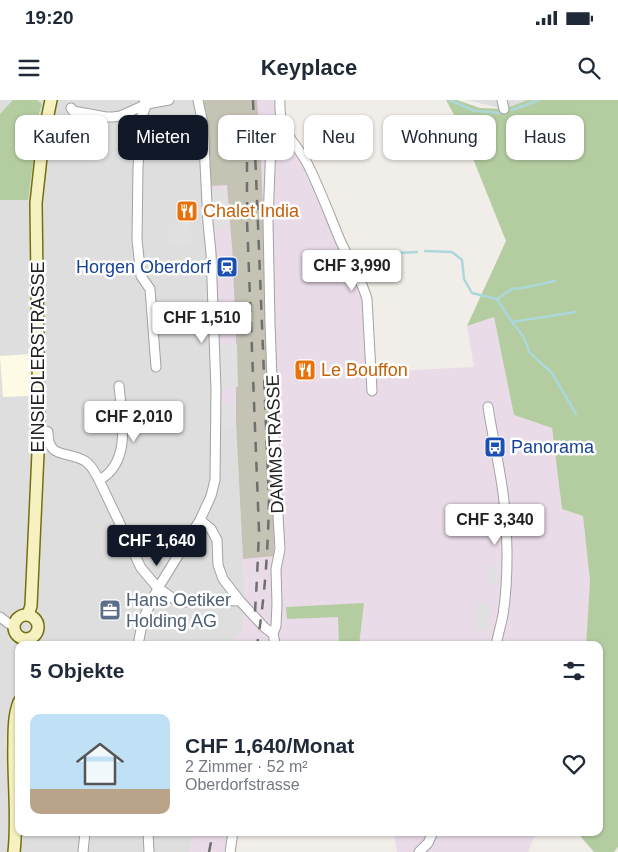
<!DOCTYPE html>
<html lang="de">
<head>
<meta charset="utf-8">
<style>
	:root { --surface:#fff; --page:#f2f2f3; --text:#1f2937; --muted:#747a83; --line:#e0e1e3; --accent:#111827 }
	body { margin:0; font-family:Arial,sans-serif; background:var(--page); color:var(--text); height:100vh; display:flex; flex-direction:column; font-size:19px; white-space:nowrap }
	* { box-sizing:border-box; margin:0 }
	p { font-size:16px; color:var(--muted) }
	.icon { flex:none; width:28px; height:28px; fill:none; stroke:currentColor; stroke-width:2; stroke-linecap:round; stroke-linejoin:round }
	.map { position:relative; flex:1; overflow:hidden }
	.sheet { position:absolute; left:15px; top:541px; width:588px; height:195px; display:flex; flex-direction:column; background:var(--surface); border-radius:10px; box-shadow:0 1px 4px #0004 }
	.sheet>* { flex:none }
	.banner { position:absolute; left:15px; top:15px; width:589px; height:45px; display:flex; gap:10px }
	.price { position:absolute; translate:-50% -42px; padding:0 11px; border-radius:5px; background:#fff; color:#222; font-size:16px; line-height:32px; filter:drop-shadow(0 1px 2px #0008) }
	.price::after { content:''; position:absolute; left:50%; top:30px; width:15px; height:11px; margin-left:-8px; background:inherit; clip-path:polygon(0 0,100% 0,50% 100%) }
	.price.current { background:var(--accent); color:#fff }
	ul { padding:0; list-style:none }
	li { display:flex; align-items:center; gap:15px; height:125px; padding:0 15px }
	li+li { border-top:1px solid var(--line) }
	li span { display:grid; place-items:center; flex:none; width:140px; height:100px; border-radius:10px; color:#555 }
	li>.icon { margin-inline-start:auto }
	span .icon { width:60px; height:60px; fill:#fffc; stroke-width:1 }
	li b { font-size:21px }
	h2 { display:flex; justify-content:space-between; align-items:center; height:60px; padding:0 15px; font-size:21px }
	.tag { padding:0 18px; border-radius:10px; background:var(--surface); box-shadow:0 1px 4px #0004; font-size:18px; line-height:45px }
	.tag.current { background:var(--accent); color:#fff }
	.status { display:flex; justify-content:space-between; align-items:center; height:35px; padding:0 25px; background:var(--surface); direction:ltr }
	.status svg { height:14px; fill:currentColor }
	header { display:flex; justify-content:space-between; align-items:center; height:65px; padding:0 15px; background:var(--surface); font-size:22px; font-weight:700 }
	.map>svg:first-child { display:block }
</style>
</head>
<body>
<div class="status"><b>19:20</b><svg viewBox="0 0 49 12"><path d="M0 12V9h3v3zM5 12V6h3v6zM10 12V3h3v9zM15 12V0h3v12zM26 1h20v11H26zM47 4h2v5h-2z"/></svg></div>
<header><svg class="icon" aria-label="menu" viewBox="0 0 24 24"><path d="M4 6h16M4 12h16M4 18h16"/></svg>Keyplace<svg class="icon" aria-label="search" viewBox="0 0 24 24"><circle cx="10" cy="10" r="6"/><path d="M15 15l6 6"/></svg></header>
<div class="map">
<svg width="618" height="752" viewBox="0 0 618 752">
	<rect width="100%" height="100%" fill="#f1ede8"/>
	<!-- residential -->
	<path fill="#dfdede" d="M 0,0 L 232,0 L 213,82 L 214,122 L 211,122 L 221,324 L 236,322 L 245,495 L 242,535 L 236,535 L 235,545 L 19,545 L 19,732 L 195,733 L 189,752 L 0,752 Z
		M 467,0 L 528,0 L 504,9 Z"/>
	<!-- industrial -->
	<path fill="#e9dbe8" d="M 232,0 L 276,0 L 276,18 L 287,24 L 293,37 L 312,61 L 330,109 L 369,188 L 374,272 L 474,267 L 467,226 L 494,217 L 514,314 L 552,328 L 562,409 L 583,416 L 590,481 L 586,545 L 235,545 L 236,535 L 242,535 L 245,495 L 236,323 L 220,324 L 218,295 L 211,122 L 214,121 L 213,82 Z
		M 195,732 L 228,733 L 224,752 L 189,752 Z
		M 394,733 L 536,733 L 528,752 L 397,752 Z"/>
	<!-- education -->
	<path fill="#fdfae5" d="M 30,254 L 29,296 L 3,297 L 0,256 Z"/>
	<!-- construction -->
	<path fill="#c5c3b4" d="M 207,0 L 257,0 L 260,34 L 273,365 L 274,456 L 243,459 L 236,322 L 236,232 L 232,146 L 227,85 L 210,86 L 208,28 L 203,1 Z"/>
	<!-- forest -->
	<path fill="#b3cda0" d="M 13,0 L 37,0 L 42,4 L 39,13 L 39,19 L 28,100 L 0,100 L 0,14 Z
		M 446,0 L 457,0 L 480,8 L 504,9 L 528,0 L 618,0 L 618,747 L 614,752 L 594,752 L 581,737 L 579,733 L 599,732 L 599,545 L 586,545 L 590,481 L 583,416 L 562,409 L 552,328 L 514,315 L 494,217 L 467,226 L 506,141 L 460,26 Z
		M 364,503 L 359,545 L 339,545 L 338,517 L 287,519 L 286,507 Z"/>
	<!-- parking -->
	<path fill="#e1e1e1" d="M 214,89 L 226,89 L 228,128 L 216,129 Z
		M 191,123 L 192,144 L 169,145 L 168,124 Z
		M 237,244 L 238,287 L 222,288 L 221,245 Z
		M 233,304 L 235,328 L 223,328 L 221,305 Z
		M 489,466 L 498,466 L 498,485 L 489,485 Z
		M 477,503 L 491,504 L 489,530 L 475,529 Z"/>
	<g fill="none" stroke-linecap="round" stroke-linejoin="round">
		<!-- stream -->
		<path stroke="#acd7db" stroke-width="2.5" d="M 449,0 L 475,11 L 502,13
			M 512,10 L 539,0
			M 425,151 L 452,152 L 462,160 L 464,179 L 472,193 L 497,199 L 512,222 L 523,236 L 530,253 L 552,273 L 576,314
			M 377,154 L 417,152
			M 497,199 L 512,189 L 523,188 L 555,181
			M 512,222 L 576,212"/>
		<!-- street casing -->
		<g stroke="#a2a2a2" stroke-width="11">
			<path id="street" d="M 144,0 L 147,4 L 141,18 L 138,68 L 137,140 L 141,176 L 150,189 L 156,267
				M 280,0 C 278,36 297,40 310,69 C 321,92 330,116 340,140 C 349,160 361,178 367,199 L 372,291
				M 502,0 L 504,9
				M 71,8 L 73,11 L 106,17 L 113,17 L 120,16 L 147,4 L 169,0
				M 488,307 C 492,333 498,359 502,386 C 508,425 509,475 503,515 C 501,525 498,535 496,545
				M 39,331 L 46,331 L 48,332 C 48,360 67,350 85,361 C 92,365 95,373 99,380 L 141,468 L 158,488 L 174,499 L 184,502 L 209,500 L 240,501
				M 99,380 C 132,363 122,316 119,286
				M 200,420 L 211,429 L 217,440 L 218,465 L 223,479 L 240,501 L 264,527 L 273,534
				M 0,517 L 8,523 L 14,526
				M 138,545 L 143,519 L 158,488 L 200,420 L 211,396 L 215,380 L 216,290 L 211,153 L 208,123 L 203,24 L 198,0
				M 275,545 L 275,543 L 273,534 L 276,526 L 277,504 L 276,469 L 280,449 L 275,363 L 270,223 L 268,122 L 271,41 L 274,34 L 283,26
				M 148,732 L 149,752
				M 83,752 L 85,732
				M 230,752 L 233,732
				M 419,752 L 428,743 L 433,732"/>
		</g>
		<!-- secondary casing -->
		<g stroke="#73710d" stroke-width="14">
			<path id="secondary" d="M 28,515 L 31,506 L 39,331 L 36,103 L 43,39 L 51,0
				M14 527a12 12 0 1 1 24 0a12 12 0 1 1-24 0Z
				M 14,752 C 18,716 13,680 14,644 C 14,630 14,615 19,602"/>
		</g>
		<!-- street -->
		<use href="#street" stroke="#fff" stroke-width="9"/>
		<!-- secondary -->
		<use href="#secondary" stroke="#f6f1c1" stroke-width="11"/>
		<!-- rail -->
		<path stroke="#6f6f6f" stroke-width="2.5" stroke-dasharray="10 10" stroke-linecap="butt" d="M 253,0 L 269,400 C 268,449 265,497 257,545
			M 247,22 L 247,120 L 259,431 L 257,478 L 255,512
			M 209,752 L 213,732"/>
	</g>
	<!-- icons -->
	<defs>
		<g id="restaurant-square" transform="scale(1.125)"><rect x="-9" y="-9" width="18" height="18" rx="4" fill="#e8710a" stroke="#fff"/><path d="M-5-6h1v4h1v-4h1v4h1v-4h1v5L-1.5 .5V6h-2V.5L-5-1ZM5-6V6H3V1.5H1.5Q1.5-4 5-6Z" fill="#fff"/></g>
		<g id="station-square" transform="scale(1.125)"><rect x="-9" y="-9" width="18" height="18" rx="4" fill="#1a4fb4" stroke="#fff"/><path d="M-3-6H3Q5-6 5-4V2Q5 4 3 4L4.5 6H3L1.5 4h-3L-3 6H-4.5L-3 4Q-5 4-5 2V-4Q-5-6-3-6ZM-3.5-4v3h7v-3ZM-3.5 1v1.5H-2V1ZM2 1v1.5H3.5V1Z" fill="#fff"/></g>
		<g id="bus-square" transform="scale(1.125)"><rect x="-9" y="-9" width="18" height="18" rx="4" fill="#1a4fb4" stroke="#fff"/><path d="M-5-6H5V4H4V6H2V4H-2V6H-4V4H-5ZM-3.5-4V0h7V-4ZM-3.5 1.2v1.5H-2V1.2ZM2 1.2v1.5H3.5V1.2Z" fill="#fff"/></g>
		<g id="office-square" transform="scale(1.125)"><rect x="-9" y="-9" width="18" height="18" rx="4" fill="#5c6f8a" stroke="#fff"/><path d="M-6-3h4V-5.5h4V-3h4V5H-6ZM-1-4.5V-3h2v-1.5ZM-6 0V1H6V0Z" fill="#fff"/></g>
	</defs>
	<g fill-rule="evenodd">
		<use href="#restaurant-square" x="187" y="111"/>
		<use href="#station-square" x="227" y="167"/>
		<use href="#restaurant-square" x="305" y="270"/>
		<use href="#bus-square" x="495" y="347"/>
		<use href="#office-square" x="110" y="510"/>
	</g>
	<g text-anchor="middle" stroke-width="5" stroke-linejoin="round" paint-order="stroke">
		<!-- food labels -->
		<g font-size="18" fill="#c56008" stroke="#fff" text-anchor="start">
			<text x="203" y="117">Chalet India</text>
			<text x="321" y="276">Le Bouffon</text>
		</g>
		<!-- transit labels -->
		<g font-size="18" fill="#164399" stroke="#fff" text-anchor="end">
			<text x="211" y="173">Horgen Oberdorf</text>
			<text x="511" y="353" text-anchor="start">Panorama</text>
		</g>
		<!-- street labels -->
		<g font-size="18" fill="#212121" stroke="#fff">
			<text transform="translate(38 257) rotate(-90)" y="6">EINSIEDLERSTRASSE</text>
			<text transform="translate(275 344) rotate(-92)" y="6">DAMMSTRASSE</text>
		</g>
		<!-- service labels -->
		<g font-size="18" fill="#4e5e75" stroke="#fff" text-anchor="start">
			<text x="126" y="506">Hans Oetiker<tspan x="126" dy="21">Holding AG</tspan></text>
		</g>
	</g>
</svg>
<b class="price" style="left:352px;top:192px">CHF 3,990</b>
<b class="price" style="left:202px;top:244px">CHF 1,510</b>
<b class="price" style="left:134px;top:343px">CHF 2,010</b>
<b class="price" style="left:495px;top:446px">CHF 3,340</b>
<b class="price current" style="left:157px;top:467px">CHF 1,640</b>
<div class="banner">
<a class="tag">Kaufen</a>
<a class="tag current">Mieten</a>
<a class="tag">Filter</a>
<a class="tag">Neu</a>
<a class="tag">Wohnung</a>
<a class="tag">Haus</a>
</div>
<section class="sheet">
<h2>5 Objekte<svg class="icon" aria-label="filters" viewBox="0 0 24 24"><path d="M4 7h16M4 17h16"/><circle cx="9" cy="7" r="2"/><circle cx="15" cy="17" r="2"/></svg></h2>
<ul>
<li><span style="background:linear-gradient(#bfe0f5 75%,#b9a48a 0)"><svg class="icon" aria-label="home" viewBox="0 0 24 24"><path d="M3 11l9-7 9 7M6 9v11h12V9"/></svg></span><div><b>CHF 1,640/Monat</b><p>2 Zimmer · 52 m²</p><p>Oberdorfstrasse</p></div><svg class="icon" aria-label="heart" viewBox="0 0 24 24"><path d="M12 20l-8-8c-3-5 5-10 8-4 3-6 11-1 8 4z"/></svg></li>
</ul>
</section>
</div>
</body>
</html>
